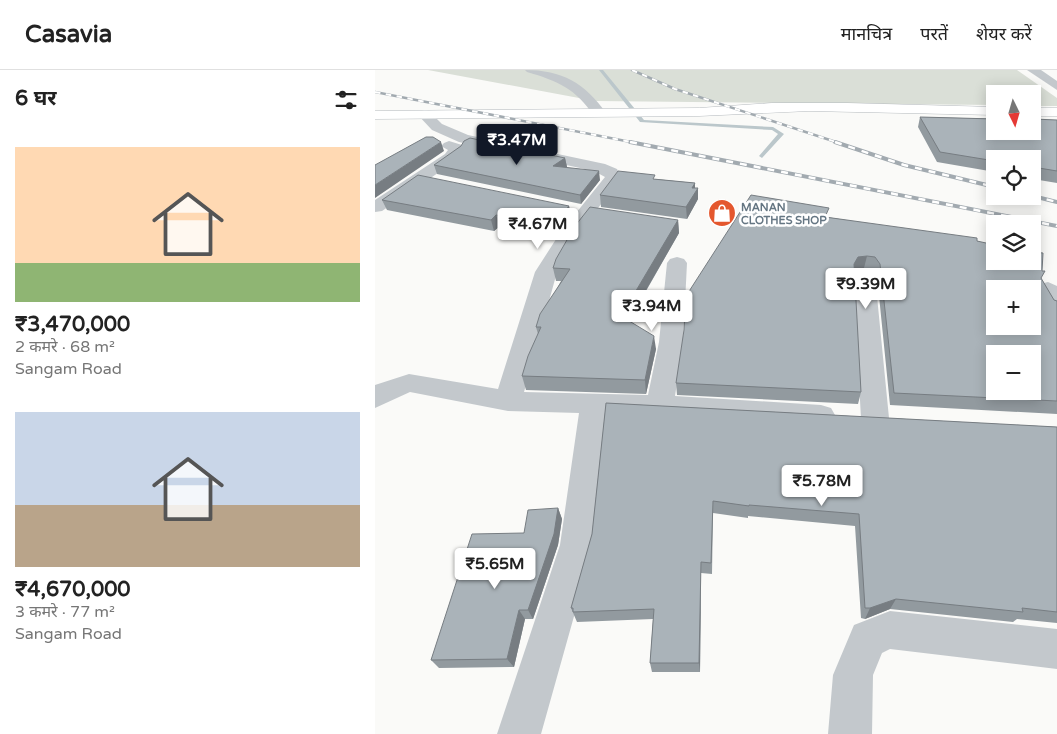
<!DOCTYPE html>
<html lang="hi">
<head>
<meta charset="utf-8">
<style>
	:root { --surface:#fff; --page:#f2f2f2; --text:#222; --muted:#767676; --line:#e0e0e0; --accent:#111827 }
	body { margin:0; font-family:"Varela Round","Noto Sans Devanagari",sans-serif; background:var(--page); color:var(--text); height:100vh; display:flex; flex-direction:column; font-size:19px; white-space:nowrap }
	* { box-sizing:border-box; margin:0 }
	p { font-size:16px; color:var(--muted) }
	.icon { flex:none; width:28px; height:28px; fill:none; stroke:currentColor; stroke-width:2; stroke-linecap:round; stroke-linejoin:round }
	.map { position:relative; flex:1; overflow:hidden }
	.panel { display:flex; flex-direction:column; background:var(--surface); width:375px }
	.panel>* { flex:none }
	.needle { width:32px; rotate:175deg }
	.tools { position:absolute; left:611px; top:15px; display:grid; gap:10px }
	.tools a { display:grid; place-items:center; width:55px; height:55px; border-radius:0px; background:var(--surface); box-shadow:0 2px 12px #0003; font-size:25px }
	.price { position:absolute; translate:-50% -42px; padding:0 11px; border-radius:5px; background:#fff; color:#222; font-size:16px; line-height:32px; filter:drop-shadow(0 1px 2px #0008) }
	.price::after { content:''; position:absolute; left:50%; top:30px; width:15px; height:11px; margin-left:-8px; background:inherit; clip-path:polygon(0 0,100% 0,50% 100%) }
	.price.current { background:var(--accent); color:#fff }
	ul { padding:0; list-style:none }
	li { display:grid; align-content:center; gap:10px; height:265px; padding:0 15px }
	li span { display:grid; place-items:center; height:155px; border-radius:0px; color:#555 }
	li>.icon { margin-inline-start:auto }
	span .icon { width:90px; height:90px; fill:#fffc; stroke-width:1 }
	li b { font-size:21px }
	h2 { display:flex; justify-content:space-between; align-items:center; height:60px; padding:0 15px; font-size:21px }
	header { display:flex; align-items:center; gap:30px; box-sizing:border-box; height:70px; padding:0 25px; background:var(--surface); border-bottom:1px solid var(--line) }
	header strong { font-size:24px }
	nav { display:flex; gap:28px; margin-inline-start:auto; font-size:18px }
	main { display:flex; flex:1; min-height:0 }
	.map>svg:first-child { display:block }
</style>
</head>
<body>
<header>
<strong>Casavia</strong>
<nav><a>मानचित्र</a><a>परतें</a><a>शेयर करें</a></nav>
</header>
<main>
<section class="panel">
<h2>6 घर<svg class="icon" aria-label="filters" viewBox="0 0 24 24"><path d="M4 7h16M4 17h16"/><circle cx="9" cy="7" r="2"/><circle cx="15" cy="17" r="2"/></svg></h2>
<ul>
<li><span style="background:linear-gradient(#ffd9b3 75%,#8fb573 0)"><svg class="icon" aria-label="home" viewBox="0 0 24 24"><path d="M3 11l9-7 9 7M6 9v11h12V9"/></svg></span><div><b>₹3,470,000</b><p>2 कमरे · 68 m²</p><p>Sangam Road</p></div></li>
<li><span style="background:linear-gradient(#c9d6e8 60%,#b9a48a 0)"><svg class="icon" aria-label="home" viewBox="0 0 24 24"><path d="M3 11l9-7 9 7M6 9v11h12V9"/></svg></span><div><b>₹4,670,000</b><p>3 कमरे · 77 m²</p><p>Sangam Road</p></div></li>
</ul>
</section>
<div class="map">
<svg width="682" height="664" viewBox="0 0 682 664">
	<rect width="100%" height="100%" fill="#fafaf8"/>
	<!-- green -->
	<path fill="#dadfd7" d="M 53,0 L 642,0 L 682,28 L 682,36 L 658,36 L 658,24 L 620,24 L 620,35 L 220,31 Z"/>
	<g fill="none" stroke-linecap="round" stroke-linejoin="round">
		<!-- stream -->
		<path fill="#bbc7cb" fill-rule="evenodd" d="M 224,0 L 228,0 L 269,50 L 398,57 L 409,64 L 387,88 L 384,86 L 403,64 L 397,60 L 265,52 Z"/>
		<!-- major casing -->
		<g stroke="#b5babe" stroke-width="1">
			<path id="major" d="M 397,33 L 472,33 L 620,37 L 620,45 L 434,41 L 324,46 L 0,49 L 0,41 L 324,38 Z
				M 658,38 L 682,38 L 682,46 L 658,46 Z"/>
		</g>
		<!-- minor -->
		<path fill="#c3c8cc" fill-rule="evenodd" d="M 150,0 C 187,0 210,13 231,43 L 229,46 L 219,46 C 201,19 183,11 152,2 Z
			M 652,0 L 666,0 L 682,11 L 682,20 Z
			M 49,40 L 54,41 L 67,54 L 93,65 L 230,94 L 242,99 L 246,107 L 201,168 L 182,202 L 149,322 L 273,325 L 284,272 L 292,193 L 295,189 L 302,187 L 309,189 L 312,193 L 308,272 L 300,326 L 446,335 L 456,338 L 460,345 L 456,352 L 446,355 L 232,344 L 219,475 L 166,664 L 122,664 L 185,475 L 204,343 L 133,341 L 35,322 L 0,338 L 0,315 L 34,304 L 123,319 L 160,202 L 185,163 L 230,107 L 219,101 L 84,72 L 57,60 L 42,44 Z
			M 74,71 L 87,75 L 90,78 L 82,90 L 7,141 L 0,142 L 0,130 L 70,84 L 73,80 L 66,76 L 69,73 Z
			M 489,200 L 497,201 L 500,206 L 514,348 L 510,355 L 500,358 L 490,355 L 486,348 L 478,206 L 481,201 Z
			M 673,212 L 682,216 L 682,243 L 674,241 L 662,219 L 665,214 Z
			M 515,541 L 682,559 L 682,599 L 515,579 L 507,583 L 498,605 L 497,664 L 453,664 L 458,605 L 479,555 Z"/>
		<!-- major -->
		<use href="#major" fill="#fff" fill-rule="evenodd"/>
		<!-- rail-far1 casing -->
		<g stroke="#a2aab0" stroke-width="2.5">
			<path id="rail-far1" d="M 257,0 L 300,19 L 464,73
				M 0,22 L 261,73"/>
		</g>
		<!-- rail casing -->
		<g stroke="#a2aab0" stroke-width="4">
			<path id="rail" d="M 255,72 L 682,156
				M 460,72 L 529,95 L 620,117
				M 658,126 L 682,132"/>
		</g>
		<!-- rail-far1 -->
		<use href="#rail-far1" stroke="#fff" stroke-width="2" stroke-dasharray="5.5" stroke-linecap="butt"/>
		<!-- rail -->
		<use href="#rail" stroke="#fff" stroke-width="2.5" stroke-dasharray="7" stroke-linecap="butt"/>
	</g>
	<!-- wall -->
	<path fill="#929a9f" d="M 545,47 L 682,50 L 682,113 L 658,109 L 658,89 L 620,89 L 620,102 L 562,92 L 543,57 Z
		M 190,88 L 192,97 L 191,97 L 225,110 L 206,134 L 62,104 L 59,95 Z
		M 281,109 L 320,113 L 320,118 L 323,129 L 312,149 L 226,137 L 225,125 Z
		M 7,130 L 194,136 L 196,146 L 179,168 L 125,156 L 119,161 L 12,140 Z
		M 452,147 L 602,171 L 666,208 L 679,230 L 682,231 L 682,344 L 515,335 L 502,206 L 497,199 L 489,198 L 481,199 L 479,202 L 486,322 L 483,334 L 302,325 L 301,313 Z
		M 303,150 L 304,163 L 254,251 L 281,279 L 271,324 L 151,320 L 147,306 L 163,264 L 161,257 L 186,211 L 181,211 L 178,198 Z
		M 231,333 L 682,357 L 682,553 L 642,549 L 638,552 L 515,539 L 490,549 L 486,548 L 480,456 L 373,446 L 373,448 L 338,443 L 337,504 L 326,503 L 325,602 L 277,602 L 275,593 L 278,549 L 202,552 L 196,538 L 217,464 Z
		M 183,438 L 187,449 L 183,475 L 158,549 L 150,549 L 139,597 L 64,598 L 56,590 L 149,463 Z"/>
	<!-- shaded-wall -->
	<path fill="#777d82" d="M 66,72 L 69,81 L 0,128 L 0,115 Z
		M 190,88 L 192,97 L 180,105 L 178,96 Z
		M 224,101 L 225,110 L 206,134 L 205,125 Z
		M 320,113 L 320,122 L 323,118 L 323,129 L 312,149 L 311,137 L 317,118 Z
		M 194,136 L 196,146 L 179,168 L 177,157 Z
		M 121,145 L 125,156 L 119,161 L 116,150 Z
		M 303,150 L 304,163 L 248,260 L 246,246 Z
		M 492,186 L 489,198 L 481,199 L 476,206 L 479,194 L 483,187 Z
		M 279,266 L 281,279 L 271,324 L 270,310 Z
		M 183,438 L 187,449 L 183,475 L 158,549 L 153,540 Z
		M 326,492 L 326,503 L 325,602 L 324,593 Z
		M 521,529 L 515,539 L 490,549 L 495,538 Z
		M 144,540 L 150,549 L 139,597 L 132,589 Z"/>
	<!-- building -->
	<path fill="#aab3b9" stroke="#777d82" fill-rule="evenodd" d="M 545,47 L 620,49 L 620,61 L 658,61 L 658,49 L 682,50 L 682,101 L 658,97 L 658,89 L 620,89 L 620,91 L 565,82 Z
		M 51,67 L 58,67 L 66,72 L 0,115 L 0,95 Z
		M 95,68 L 190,88 L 178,96 L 224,101 L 205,125 L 59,95 L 86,76 L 89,71 Z
		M 243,101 L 280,105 L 278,109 L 320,113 L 317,118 L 323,118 L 311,137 L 225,125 Z
		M 43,105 L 194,136 L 177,157 L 121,145 L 116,150 L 7,130 Z
		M 376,125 L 454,138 L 450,147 L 602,168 L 602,171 L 620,175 L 620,191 L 658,191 L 658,182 L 668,183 L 667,201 L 670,201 L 666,208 L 679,230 L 682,231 L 682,331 L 519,323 L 505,194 L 500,187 L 492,186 L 483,187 L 479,194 L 486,322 L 301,313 L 309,260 L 311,226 ZM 620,219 L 658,219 L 658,256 L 620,256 ZM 620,284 L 658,284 L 658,321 L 620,321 Z
		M 215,137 L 303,150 L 246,246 L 279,266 L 270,310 L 147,306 L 153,286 L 166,257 L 161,257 L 165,244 L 195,199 L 178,198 L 181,189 L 200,156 Z
		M 231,333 L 682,357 L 682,542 L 647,538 L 648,542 L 521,529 L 495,538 L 490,538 L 484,444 L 374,435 L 374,436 L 338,431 L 336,493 L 326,492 L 324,593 L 275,593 L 279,539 L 198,542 L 198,538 L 196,538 L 217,464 Z
		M 183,438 L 179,464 L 153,540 L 144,540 L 132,589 L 56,590 L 97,464 L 149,463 L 153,440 Z"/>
	<!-- icons -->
	<defs>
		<g id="shop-disc" transform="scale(1.4375)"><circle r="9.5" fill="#e4572e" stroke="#fff"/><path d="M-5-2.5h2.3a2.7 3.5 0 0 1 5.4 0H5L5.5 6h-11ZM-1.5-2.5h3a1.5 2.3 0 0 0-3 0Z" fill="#fff"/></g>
	</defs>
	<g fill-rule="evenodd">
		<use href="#shop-disc" x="347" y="143"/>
	</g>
	<g text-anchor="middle" stroke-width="5" stroke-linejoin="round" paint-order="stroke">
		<!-- far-poi labels -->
		<g font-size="11" font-weight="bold" fill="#657683" stroke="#fff" text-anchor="start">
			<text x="366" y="141">MANAN<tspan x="366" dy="13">CLOTHES SHOP</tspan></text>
		</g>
	</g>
</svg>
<div class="tools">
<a><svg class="needle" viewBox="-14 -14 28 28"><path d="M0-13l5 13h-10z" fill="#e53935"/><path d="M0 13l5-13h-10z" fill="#767676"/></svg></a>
<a><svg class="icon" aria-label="locate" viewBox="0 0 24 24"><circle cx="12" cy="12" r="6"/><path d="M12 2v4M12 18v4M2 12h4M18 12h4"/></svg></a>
<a><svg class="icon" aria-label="layers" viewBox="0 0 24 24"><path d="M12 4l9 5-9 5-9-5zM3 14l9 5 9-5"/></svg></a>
<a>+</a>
<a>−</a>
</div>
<b class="price current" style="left:142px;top:96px">₹3.47M</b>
<b class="price" style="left:163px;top:180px">₹4.67M</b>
<b class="price" style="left:491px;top:240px">₹9.39M</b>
<b class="price" style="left:277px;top:262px">₹3.94M</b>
<b class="price" style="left:447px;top:437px">₹5.78M</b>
<b class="price" style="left:120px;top:520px">₹5.65M</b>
</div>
</main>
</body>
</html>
